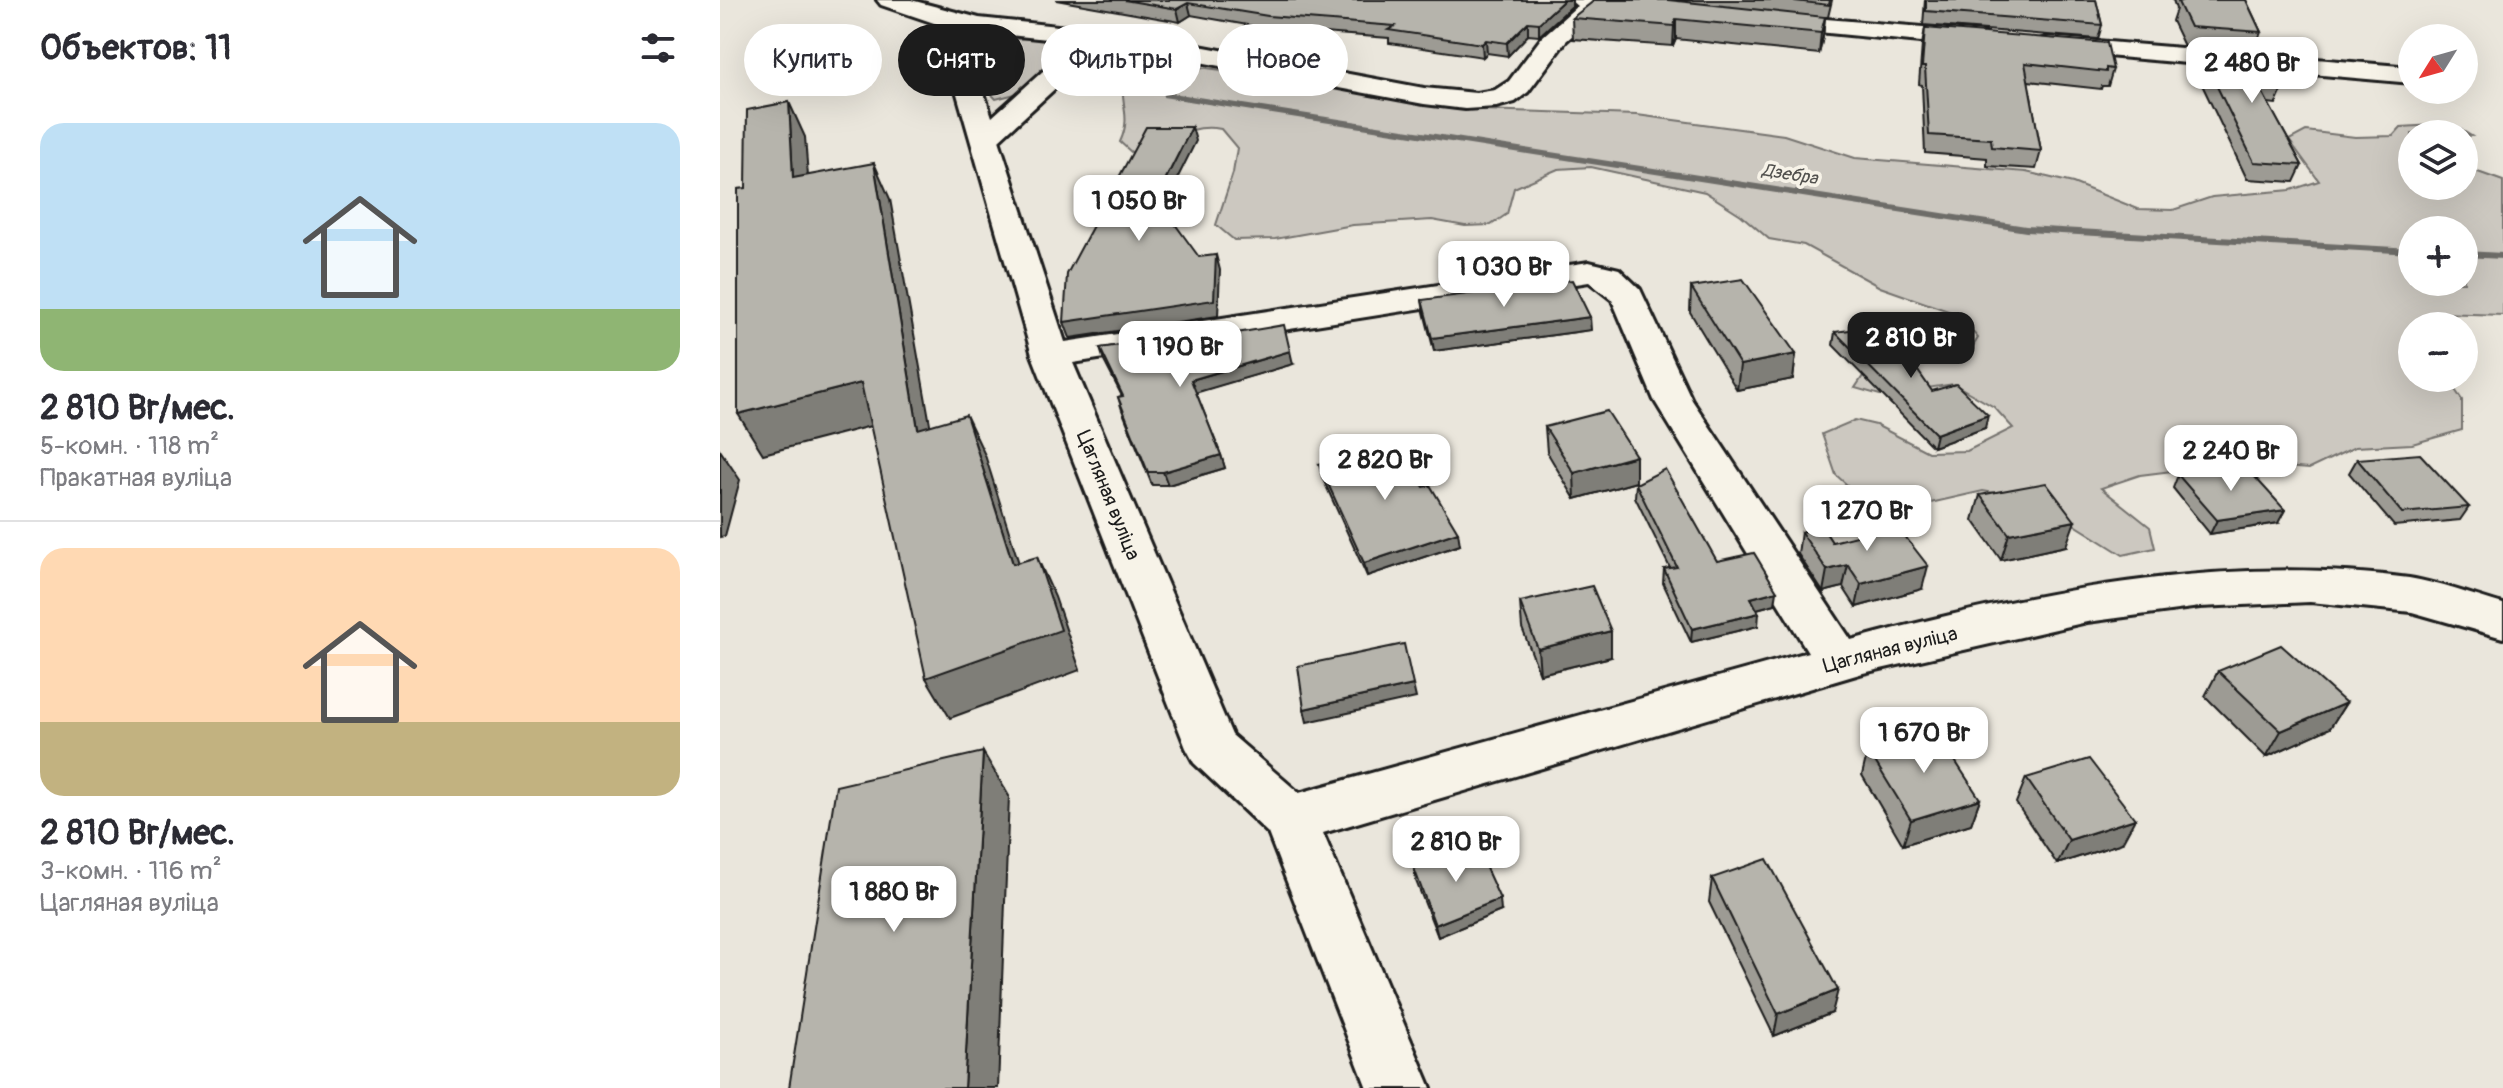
<!DOCTYPE html>
<html lang="ru">
<head>
<meta charset="utf-8">
<style>
	:root { --surface:#fff; --page:#f2f2f3; --text:#2b2b33; --muted:#7c7c81; --line:#e1e1e2; --accent:#1c1c1c }
	body { margin:0; font-family:Pangolin,sans-serif; background:var(--page); color:var(--text); height:100vh; display:flex; flex-direction:column; font-size:30px; white-space:nowrap }
	* { box-sizing:border-box; margin:0 }
	p { font-size:26px; color:var(--muted) }
	.icon { flex:none; width:44px; height:44px; fill:none; stroke:currentColor; stroke-width:2; stroke-linecap:round; stroke-linejoin:round }
	.map { position:relative; flex:1; overflow:hidden }
	.drawer { display:flex; flex-direction:column; background:var(--surface); width:720px }
	.drawer>* { flex:none }
	.banner { position:absolute; left:24px; top:24px; width:760px; height:72px; display:flex; gap:16px }
	.needle { width:52px; rotate:233deg }
	.controls { position:absolute; left:1678px; top:24px; display:grid; gap:16px }
	.controls a { display:grid; place-items:center; width:80px; height:80px; border-radius:50%; background:var(--surface); box-shadow:0 8px 32px #0002; font-size:40px }
	.price { position:absolute; translate:-50% -68px; padding:0 18px; border-radius:16px; background:#fff; color:#222; font-size:26px; line-height:52px; filter:drop-shadow(0 2px 4px #0008) }
	.price::after { content:''; position:absolute; left:50%; top:48px; width:24px; height:18px; margin-left:-12px; background:inherit; clip-path:polygon(0 0,100% 0,50% 100%) }
	.price.current { background:var(--accent); color:#fff }
	ul { padding:0; list-style:none }
	li { display:grid; align-content:center; gap:16px; height:424px; padding:0 40px }
	li+li { border-top:2px solid var(--line) }
	li span { display:grid; place-items:center; height:248px; border-radius:24px; color:#555 }
	li>.icon { margin-inline-start:auto }
	span .icon { width:144px; height:144px; fill:#fffc; stroke-width:1 }
	li b { font-size:34px }
	h2 { display:flex; justify-content:space-between; align-items:center; height:96px; padding:0 40px; font-size:34px }
	.pill { padding:0 28px; border-radius:36px; background:var(--surface); box-shadow:0 8px 32px #0002; font-size:28px; line-height:72px }
	.pill.current { background:var(--accent); color:#fff }
	main { display:flex; flex:1; min-height:0 }
	.map>svg:first-child { display:block }
</style>
</head>
<body>
<main>
<section class="drawer">
<h2>Объектов: 11<svg class="icon" aria-label="filters" viewBox="0 0 24 24"><path d="M4 7h16M4 17h16"/><circle cx="9" cy="7" r="2"/><circle cx="15" cy="17" r="2"/></svg></h2>
<ul>
<li><span style="background:linear-gradient(#bfe0f5 75%,#8fb573 0)"><svg class="icon" aria-label="home" viewBox="0 0 24 24"><path d="M3 11l9-7 9 7M6 9v11h12V9"/></svg></span><div><b>2 810 Br/мес.</b><p>5-комн. · 118 m²</p><p>Пракатная вуліца</p></div></li>
<li><span style="background:linear-gradient(#ffd9b3 70%,#c2b280 0)"><svg class="icon" aria-label="home" viewBox="0 0 24 24"><path d="M3 11l9-7 9 7M6 9v11h12V9"/></svg></span><div><b>2 810 Br/мес.</b><p>3-комн. · 116 m²</p><p>Цагляная вуліца</p></div></li>
</ul>
</section>
<div class="map">
<svg width="1783" height="1088" viewBox="0 0 1783 1088">
	<rect width="100%" height="100%" fill="#eae6dc"/>
	<filter id="ink" filterUnits="userSpaceOnUse"><feTurbulence type="fractalNoise" baseFrequency=".0125" numOctaves="2"/><feDisplacementMap in="SourceGraphic" scale="16" xChannelSelector="R" yChannelSelector="G"/><feConvolveMatrix kernelMatrix="1 2 1 2 8 2 1 2 1" color-interpolation-filters="sRGB"/></filter>
	<g filter="url(#ink)">
		<!-- green -->
		<path fill="#ccc8c0" stroke="#74726e" stroke-width="2" fill-rule="evenodd" d="M 309,38 L 357,42 L 367,47 L 364,57 L 299,93 L 276,99 C 269,93 269,85 267,76 C 261,41 279,40 309,38 Z
			M 442,62 L 568,79 L 731,109 L 917,115 L 1064,135 L 1135,158 L 1306,172 L 1353,183 L 1418,209 L 1453,210 L 1492,197 L 1571,190 L 1599,181 L 1569,140 L 1586,131 L 1635,137 L 1673,136 L 1681,127 L 1732,124 L 1751,136 L 1692,134 L 1692,186 L 1744,186 L 1744,167 L 1783,181 L 1783,315 L 1718,313 L 1700,326 L 1692,326 L 1692,378 L 1727,378 L 1742,400 L 1742,430 L 1692,444 L 1635,447 L 1589,469 L 1516,463 L 1420,475 L 1381,488 L 1430,527 L 1435,548 L 1403,555 L 1315,500 L 1263,491 L 1193,507 L 1149,505 L 1116,475 L 1102,434 L 1135,420 L 1156,425 L 1208,452 L 1247,451 L 1293,428 L 1274,407 L 1234,384 L 1160,395 L 1135,388 L 1143,376 L 1248,354 L 1258,338 L 1237,314 L 1160,287 L 1084,245 L 1049,239 L 1021,215 L 985,192 L 871,167 L 838,169 L 794,188 L 787,214 L 771,225 L 745,226 L 712,220 L 633,225 L 555,239 L 514,240 L 496,225 L 513,173 L 517,148 L 501,129 C 462,122 447,149 411,152 L 400,142 C 413,114 398,103 404,75 L 427,64 ZM 1692,230 L 1744,230 L 1744,282 L 1692,282 Z"/>
		<g fill="none" stroke-linecap="round" stroke-linejoin="round">
			<!-- stream -->
			<path fill="#6d6c68" fill-rule="evenodd" d="M 446,92 L 1306,226 L 1692,248 L 1692,254 L 1306,232 L 443,97 L 443,93 Z
				M 1744,251 L 1783,253 L 1783,259 L 1744,257 Z"/>
			<!-- street casing -->
			<g stroke="#1c1c1c" stroke-width="6">
				<path id="street" d="M 157,0 L 191,0 L 259,18 L 415,34 L 704,88 L 756,93 L 775,90 L 789,81 L 822,37 L 857,6 L 850,0 L 908,0 L 941,6 L 944,11 L 932,18 L 882,10 L 846,41 L 808,92 L 795,102 L 776,107 L 745,109 L 704,104 L 415,50 L 341,83 L 279,140 L 345,342 L 869,262 L 899,269 L 920,289 L 972,400 L 1131,640 C 1310,592 1503,553 1689,578 C 1720,583 1752,595 1783,604 L 1783,638 L 1692,612 L 1590,602 L 1480,607 L 1367,622 L 1143,673 L 603,833 L 711,1088 L 647,1088 L 548,833 L 474,763 L 466,748 L 312,355 L 217,24 L 161,5 ZM 243,30 L 382,45 L 323,71 L 272,117 ZM 869,282 L 892,300 L 934,400 L 1088,652 L 579,793 L 512,735 L 353,363 Z
					M 1045,14 L 1263,32 L 1276,40 L 1263,48 L 1036,26 L 1033,21 Z
					M 1328,37 L 1692,67 L 1692,83 L 1319,50 L 1315,45 L 1319,40 Z"/>
			</g>
			<!-- street -->
			<use href="#street" fill="#f7f3e8" fill-rule="evenodd"/>
		</g>
		<!-- wall -->
		<path fill="#9d9b94" stroke="#1c1c1c" stroke-width="2" d="M 336,0 L 852,0 L 852,6 L 819,36 L 808,35 L 788,56 L 767,53 L 763,57 L 669,43 L 669,38 L 550,29 L 471,15 L 460,22 Z
			M 951,0 L 1112,0 L 1108,17 L 1105,17 L 1103,37 L 1099,54 L 956,39 L 953,46 L 853,39 L 852,18 Z
			M 1205,0 L 1376,0 L 1382,25 L 1378,39 L 1203,25 Z
			M 1453,0 L 1526,0 L 1541,32 L 1534,51 L 1464,46 L 1452,21 L 1456,9 Z
			M 1205,28 L 1393,69 L 1388,86 L 1382,86 L 1381,89 L 1308,81 L 1321,151 L 1316,169 L 1267,166 L 1267,158 L 1205,153 L 1202,85 L 1199,84 L 1202,45 Z
			M 1480,52 L 1563,88 L 1556,104 L 1548,103 L 1582,165 L 1574,182 L 1527,179 L 1474,68 Z
			M 971,287 L 1076,354 L 1073,379 L 1017,390 L 970,312 Z
			M 702,300 L 871,330 L 714,351 L 704,312 Z
			M 493,331 L 495,337 L 573,364 L 476,392 L 501,455 L 505,468 L 448,485 L 432,485 L 402,410 L 398,397 L 402,396 L 384,361 L 380,348 Z
			M 1115,332 L 1212,391 L 1265,428 L 1213,447 L 1113,345 Z
			M 825,427 L 916,456 L 916,482 L 855,499 L 827,452 Z
			M 1637,459 L 1749,507 L 1740,520 L 1674,526 L 1629,473 Z
			M 599,464 L 704,487 L 740,545 L 647,576 L 602,477 Z
			M 1458,475 L 1558,523 L 1490,534 L 1453,488 Z
			M 916,484 L 997,561 L 1055,604 L 1037,609 L 1038,626 L 971,642 L 943,583 L 944,569 L 950,568 L 915,497 Z
			M 1260,495 L 1346,546 L 1281,560 L 1253,520 Z
			M 1081,532 L 1112,542 L 1202,589 L 1136,607 L 1123,587 L 1103,592 L 1078,554 Z
			M 800,602 L 891,657 L 820,674 L 802,628 Z
			M 1498,671 L 1626,703 L 1610,728 L 1546,757 L 1485,696 Z
			M 1148,750 L 1260,799 L 1251,824 L 1183,845 L 1142,775 Z
			M 1306,778 L 1402,843 L 1337,864 L 1296,803 Z
			M 694,868 L 781,911 L 718,937 L 696,881 Z
			M 992,878 L 1112,1013 L 1054,1036 L 989,902 Z"/>
		<!-- shaded-wall -->
		<path fill="#7f7e78" stroke="#1c1c1c" stroke-width="2" d="M 844,0 L 852,0 L 852,6 L 819,36 L 819,23 Z
			M 468,3 L 471,15 L 460,22 L 457,9 Z
			M 1105,17 L 1103,37 L 1099,54 L 1101,33 Z
			M 956,19 L 956,39 L 953,46 L 954,26 Z
			M 808,22 L 808,35 L 788,56 L 787,43 Z
			M 766,40 L 767,53 L 763,57 L 762,44 Z
			M 69,102 L 85,137 L 91,215 L 73,178 Z
			M 472,127 L 476,141 L 440,213 L 436,198 Z
			M 154,163 L 170,199 L 218,469 L 198,429 Z
			M 496,255 L 500,270 L 498,316 L 350,338 L 344,322 Z
			M 870,317 L 871,330 L 714,351 L 712,338 Z
			M 570,351 L 573,364 L 475,393 L 471,380 Z
			M 1076,354 L 1073,379 L 1017,390 L 1020,365 Z
			M 141,383 L 162,423 L 43,454 L 18,414 Z
			M 246,415 L 265,455 L 312,605 L 293,564 Z
			M 1268,415 L 1265,428 L 1213,447 L 1216,434 Z
			M 0,450 L 20,480 L 5,536 L 0,537 Z
			M 501,455 L 505,468 L 448,485 L 443,472 Z
			M 916,456 L 916,482 L 855,499 L 854,473 Z
			M 1565,510 L 1558,523 L 1490,534 L 1497,520 Z
			M 1355,521 L 1346,546 L 1281,560 L 1289,534 Z
			M 738,532 L 740,545 L 647,576 L 644,563 Z
			M 317,557 L 335,597 L 360,670 L 230,718 L 206,678 Z
			M 1128,565 L 1123,587 L 1103,592 L 1107,570 Z
			M 1208,566 L 1202,589 L 1136,607 L 1141,584 Z
			M 1057,591 L 1055,604 L 1029,611 L 1031,598 Z
			M 1039,613 L 1038,626 L 971,642 L 972,629 Z
			M 891,631 L 891,657 L 820,674 L 818,649 Z
			M 693,685 L 696,698 L 587,722 L 584,709 Z
			M 1626,703 L 1610,728 L 1546,757 L 1561,731 Z
			M 263,752 L 289,796 L 278,1088 L 244,1088 Z
			M 1260,799 L 1251,824 L 1183,845 L 1191,820 Z
			M 1415,819 L 1402,843 L 1337,864 L 1349,840 Z
			M 780,899 L 781,911 L 718,937 L 715,925 Z
			M 1118,990 L 1112,1013 L 1054,1036 L 1058,1014 Z"/>
		<!-- building -->
		<path fill="#b6b4ac" stroke="#1c1c1c" stroke-width="2" d="M 404,0 L 844,0 L 819,23 L 808,22 L 787,43 L 766,40 L 762,44 L 668,30 L 675,26 L 548,16 L 468,3 L 457,9 Z
			M 875,0 L 948,0 L 1105,17 L 1101,33 L 956,19 L 954,26 L 852,18 Z
			M 1066,0 L 1110,0 L 1109,5 Z
			M 1206,0 L 1376,0 L 1382,25 L 1206,11 Z
			M 1463,0 L 1526,0 L 1541,32 L 1470,27 L 1458,2 Z
			M 1205,28 L 1387,43 L 1393,69 L 1386,68 L 1386,72 L 1305,63 L 1321,151 L 1272,147 L 1271,139 L 1209,135 L 1205,67 L 1202,67 Z
			M 1480,52 L 1549,58 L 1563,88 L 1539,86 L 1582,165 L 1534,162 Z
			M 69,102 L 73,178 L 154,163 L 198,429 L 246,415 L 293,564 L 317,557 L 341,630 L 206,678 L 141,383 L 18,414 L 18,189 L 26,188 L 27,110 Z
			M 426,127 L 472,127 L 436,198 L 479,257 L 496,255 L 494,300 L 344,322 L 347,274 Z
			M 1023,279 L 1076,354 L 1020,365 L 971,287 Z
			M 852,280 L 870,317 L 712,338 L 702,300 Z
			M 564,325 L 570,351 L 471,380 L 501,455 L 443,472 L 428,472 L 398,397 L 403,396 L 380,348 L 493,331 L 493,337 Z
			M 1166,325 L 1212,391 L 1236,384 L 1268,415 L 1216,434 L 1115,332 Z
			M 887,411 L 916,456 L 854,473 L 825,427 Z
			M 676,442 L 704,487 L 710,485 L 738,532 L 644,563 L 599,464 Z
			M 1700,454 L 1749,507 L 1682,513 L 1637,459 Z
			M 1524,465 L 1565,510 L 1497,520 L 1458,475 Z
			M 945,469 L 997,561 L 1034,553 L 1057,591 L 1031,598 L 1039,613 L 972,629 L 944,569 L 957,567 L 916,484 Z
			M 1326,483 L 1355,521 L 1289,534 L 1260,495 Z
			M 1177,526 L 1208,566 L 1141,584 L 1128,565 L 1107,570 L 1081,532 L 1102,527 L 1112,542 Z
			M 872,586 L 891,631 L 818,649 L 800,602 Z
			M 684,644 L 693,685 L 584,709 L 578,666 Z
			M 1561,645 L 1626,703 L 1561,731 L 1498,671 Z
			M 1215,730 L 1260,799 L 1191,820 L 1148,750 Z
			M 263,752 L 244,1088 L 69,1088 L 116,786 Z
			M 1369,759 L 1415,819 L 1349,840 L 1306,778 Z
			M 755,844 L 780,899 L 715,925 L 694,868 Z
			M 1047,859 L 1118,990 L 1058,1014 L 992,878 Z"/>
	</g>
	<g text-anchor="middle" stroke-width="7" stroke-linejoin="round" paint-order="stroke">
		<!-- far-water labels -->
		<g font-size="18" font-style="italic" fill="#52514e" stroke="#f7f3e8">
			<text transform="translate(1070 174) rotate(9)" y="6">Дзебра</text>
		</g>
		<!-- street labels -->
		<g font-size="20" fill="#1c1c1c" stroke="#f7f3e8">
			<text transform="translate(389 495) rotate(68)" y="7">Цагляная вуліца</text>
			<text transform="translate(1170 649) rotate(-14)" y="7">Цагляная вуліца</text>
		</g>
	</g>
</svg>
<div class="controls">
<a><svg class="needle" viewBox="-14 -14 28 28"><path d="M0-13l5 13h-10z" fill="#e53935"/><path d="M0 13l5-13h-10z" fill="#7c7c81"/></svg></a>
<a><svg class="icon" aria-label="layers" viewBox="0 0 24 24"><path d="M12 4l9 5-9 5-9-5zM3 14l9 5 9-5"/></svg></a>
<a>+</a>
<a>−</a>
</div>
<b class="price" style="left:1532px;top:105px">2 480 Br</b>
<b class="price" style="left:419px;top:243px">1 050 Br</b>
<b class="price" style="left:784px;top:309px">1 030 Br</b>
<b class="price current" style="left:1191px;top:380px">2 810 Br</b>
<b class="price" style="left:460px;top:389px">1 190 Br</b>
<b class="price" style="left:1511px;top:493px">2 240 Br</b>
<b class="price" style="left:665px;top:502px">2 820 Br</b>
<b class="price" style="left:1147px;top:553px">1 270 Br</b>
<b class="price" style="left:1204px;top:775px">1 670 Br</b>
<b class="price" style="left:736px;top:884px">2 810 Br</b>
<b class="price" style="left:174px;top:934px">1 880 Br</b>
<div class="banner">
<a class="pill">Купить</a>
<a class="pill current">Снять</a>
<a class="pill">Фильтры</a>
<a class="pill">Новое</a>
</div>
</div>
</main>
</body>
</html>
